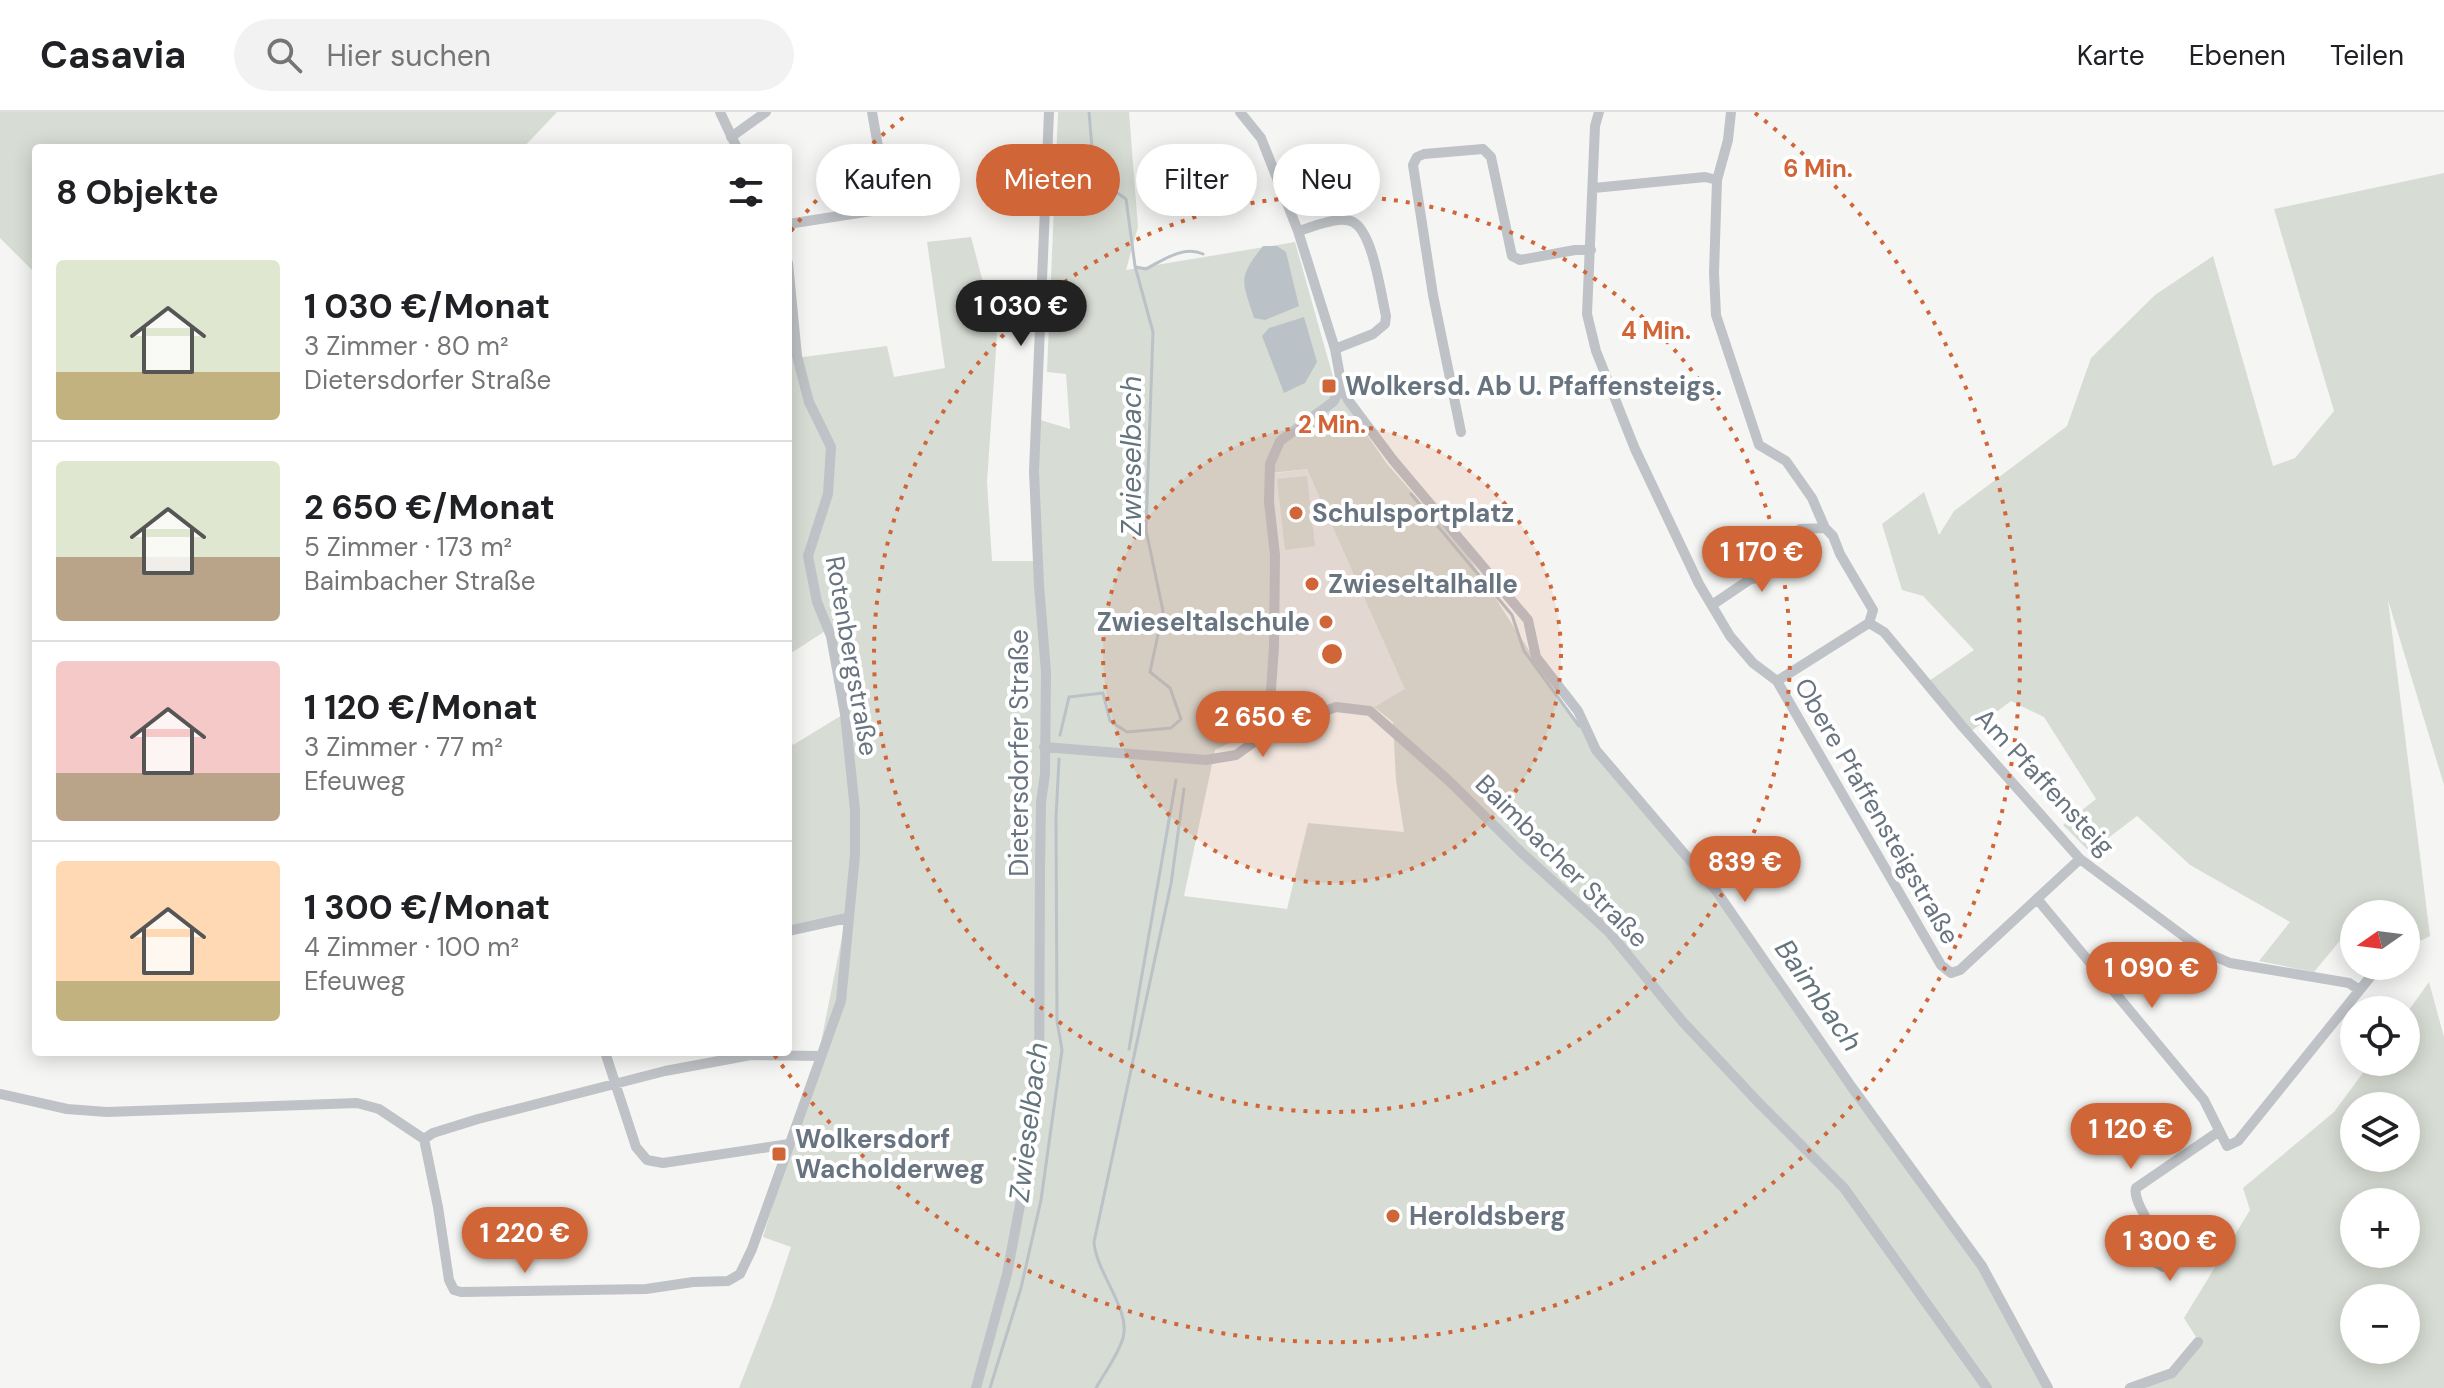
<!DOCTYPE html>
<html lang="de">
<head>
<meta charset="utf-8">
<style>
	:root { --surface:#fff; --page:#f2f2f2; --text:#202124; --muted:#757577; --line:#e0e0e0; --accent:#d06538 }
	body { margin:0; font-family:"DM Sans",sans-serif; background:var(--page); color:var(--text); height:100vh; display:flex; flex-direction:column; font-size:30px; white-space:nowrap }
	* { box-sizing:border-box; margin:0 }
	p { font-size:26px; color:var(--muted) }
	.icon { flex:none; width:44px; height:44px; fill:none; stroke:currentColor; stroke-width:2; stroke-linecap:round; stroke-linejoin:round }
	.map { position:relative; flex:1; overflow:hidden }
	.details { position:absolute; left:32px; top:32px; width:760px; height:912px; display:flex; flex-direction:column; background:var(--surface); border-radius:8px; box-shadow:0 4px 20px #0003 }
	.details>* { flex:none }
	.top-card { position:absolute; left:816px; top:32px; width:760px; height:72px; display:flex; gap:16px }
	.needle { width:52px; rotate:256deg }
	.buttons { position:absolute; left:2340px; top:788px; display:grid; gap:16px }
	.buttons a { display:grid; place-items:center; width:80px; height:80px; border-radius:50%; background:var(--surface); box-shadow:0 4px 20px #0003; font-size:40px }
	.price { position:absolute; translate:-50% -68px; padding:0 18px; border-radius:28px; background:var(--accent); color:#fff; font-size:26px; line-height:52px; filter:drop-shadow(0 2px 4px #0008) }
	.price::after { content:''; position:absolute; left:50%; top:48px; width:24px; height:18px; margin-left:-12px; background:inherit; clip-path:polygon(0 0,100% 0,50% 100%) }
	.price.current { background:#222; color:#fff }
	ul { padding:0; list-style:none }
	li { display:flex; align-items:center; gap:24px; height:200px; padding:0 24px }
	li+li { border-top:2px solid var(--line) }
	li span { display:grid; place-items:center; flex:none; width:224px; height:160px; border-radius:8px; color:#555 }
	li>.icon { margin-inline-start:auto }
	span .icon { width:96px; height:96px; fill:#fffc; stroke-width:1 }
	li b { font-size:34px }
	h2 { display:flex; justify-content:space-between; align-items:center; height:96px; padding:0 24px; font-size:34px }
	.chip { padding:0 28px; border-radius:36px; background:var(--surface); box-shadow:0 4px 20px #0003; font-size:28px; line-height:72px }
	.chip.current { background:var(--accent); color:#fff }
	header { display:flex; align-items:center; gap:48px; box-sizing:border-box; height:112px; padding:0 40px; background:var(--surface); border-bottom:2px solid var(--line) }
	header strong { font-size:38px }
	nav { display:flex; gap:44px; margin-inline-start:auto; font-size:28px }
	.search { width:560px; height:72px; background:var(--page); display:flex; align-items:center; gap:20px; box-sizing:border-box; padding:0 28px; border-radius:44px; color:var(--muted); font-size:30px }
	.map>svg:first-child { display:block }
</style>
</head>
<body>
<header>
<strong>Casavia</strong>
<div class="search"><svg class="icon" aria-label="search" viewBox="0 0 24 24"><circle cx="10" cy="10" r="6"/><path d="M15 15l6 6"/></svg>Hier suchen</div>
<nav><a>Karte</a><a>Ebenen</a><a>Teilen</a></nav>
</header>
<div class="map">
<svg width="2444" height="1276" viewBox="0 0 2444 1276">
	<rect width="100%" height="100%" fill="#f5f6f3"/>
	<!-- built -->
	<path fill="#e6e7e6" d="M 1307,357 L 1406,577 L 1374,595 L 1338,592 L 1272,611 L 1271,362 Z"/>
	<!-- green -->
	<path fill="#d7dcd4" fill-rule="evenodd" d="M 0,0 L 557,0 L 523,36 L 36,36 L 36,162 L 0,126 Z
		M 1058,0 L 1129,0 L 1138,115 L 1126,158 L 1295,130 L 1337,279 L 1387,352 L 1467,442 L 1546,565 L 1623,675 L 1717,777 L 1980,1154 L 2046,1276 L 739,1276 L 773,1189 L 791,1135 L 763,1125 L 819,940 L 845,810 L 788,822 L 788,626 L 793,633 L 847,600 L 830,516 L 788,543 L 788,247 L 887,234 L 894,265 L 945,256 L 927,130 L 971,125 L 997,223 L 987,370 L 992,449 L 1034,449 L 1034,306 L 1070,317 L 1066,262 L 1047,260 ZM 1307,357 L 1405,577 L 1374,595 L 1393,610 L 1396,668 L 1404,720 L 1308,711 L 1287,797 L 1184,784 L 1215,638 L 1272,611 L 1271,361 Z
		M 2444,61 L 2444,673 L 2388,488 L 2430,824 L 2406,836 L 2406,802 L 2354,802 L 2354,828 L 2343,825 L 2314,860 L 2259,849 L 2290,810 L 2190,753 L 2137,704 L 2090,740 L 2063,713 L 2096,687 L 2044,605 L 2011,589 L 1970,620 L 1929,569 L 1974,538 L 1923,484 L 1902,478 L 1882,412 L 1924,380 L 1939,423 L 1954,399 L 2067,314 L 2091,246 L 2155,183 L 2213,144 L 2273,354 L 2295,346 L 2334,299 L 2274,97 Z
		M 1307,364 L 1315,434 L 1285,438 L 1277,367 Z
		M 2429,870 L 2444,925 L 2444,1276 L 2123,1276 L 2177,1262 L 2201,1233 L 2184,1206 L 2250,1098 L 2243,1076 L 2334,1000 L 2371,950 L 2406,950 L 2406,902 ZM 2354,994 L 2406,994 L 2406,1046 L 2354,1046 ZM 2354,1090 L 2406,1090 L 2406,1142 L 2354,1142 ZM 2354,1186 L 2406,1186 L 2406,1238 L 2354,1238 Z"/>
	<!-- water -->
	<path fill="#bac2c8" d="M 1263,134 L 1277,134 L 1286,140 L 1299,194 L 1265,208 L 1254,206 C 1242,168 1237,167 1263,134 Z
		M 1304,205 L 1317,250 L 1305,271 L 1284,281 L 1262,224 L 1269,216 Z"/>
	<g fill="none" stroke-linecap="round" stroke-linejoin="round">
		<!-- stream -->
		<path stroke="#bac2c8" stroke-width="3" d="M 1136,155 L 1146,157 C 1163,148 1184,133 1203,142
			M 1411,382 L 1512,503 L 1524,539 L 1579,614
			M 1060,623 L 1069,585 L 1103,581 L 1110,609 L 1127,620 L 1171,616 L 1181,607 L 1170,576 L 1150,560 L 1163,499 L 1146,418 L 1153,220 L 1135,154 L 1126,87 L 1099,68 L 1093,48 L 1089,0
			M 1129,937 L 1176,668
			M 990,1276 L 1021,1176 L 1041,1088 L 1062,938 L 1057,909 L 1056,706 L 1059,647
			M 1096,1276 C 1105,1260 1118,1243 1123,1226 C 1131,1197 1096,1161 1094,1130 L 1171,772 L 1184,677"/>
		<!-- minor -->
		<path stroke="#bfc2c6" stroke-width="10" d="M 720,0 L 737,36
			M 1240,0 L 1261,26 L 1298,119 L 1335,237 L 1342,275 L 1348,288 L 1393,348 L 1528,508 L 1536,545 L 1578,599 L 1596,638 L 1717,780 L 1851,974 L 1982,1154 L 2048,1276
			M 1599,0 L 1595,14 L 1587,202 L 1596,239 L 1635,337 L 1699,472 L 1730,524 L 1753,551 L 1777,569 L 1941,853 L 1951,861 L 1960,858 L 2080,747
			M 1731,0 L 1728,28 L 1717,68 L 1714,161 L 1716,203 L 1759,333 L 1786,349 L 1812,386 L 1825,416
			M 731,25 L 766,0
			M 1594,76 L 1705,65 L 1717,68
			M 788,112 L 878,98 L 887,86 L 872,0
			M 1298,119 C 1313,115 1339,103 1353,110 C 1373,120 1381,183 1386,204 L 1385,212 L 1373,222 L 1335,237
			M 1461,320 L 1433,183 L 1413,53 L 1417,45 L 1424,42 L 1483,37 L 1491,45 L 1512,144 L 1520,148 L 1575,138 L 1591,138
			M 1749,468 L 1746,454 L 1800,417 L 1825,416 L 1833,424 L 1840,442 L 1873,498 L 1869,511
			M 1712,493 L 1749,468 L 1760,465 L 1755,446
			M 1869,511 L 1884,520 L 1962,614 L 2080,747 L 2205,840 L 2230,851 L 2349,871 L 2358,877
			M 1777,569 L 1869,511
			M 1268,620 L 1274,535 L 1275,443 L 1269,390 L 1270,352 L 1280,329 L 1333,290 L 1342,275
			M 1044,635 L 1206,648 L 1236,643 L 1268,620 L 1336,595 L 1370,599 L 1448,668 L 1522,741 L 1609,820 L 1682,909 L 1758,990 L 1844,1076 L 1987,1276
			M 2038,788 L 2204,988 L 2227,1034 L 2238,1029 L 2371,864 L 2372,854
			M 788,819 L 847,806
			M 605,940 L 636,1035 L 647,1048 L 663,1051 L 789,1032
			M 0,982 L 67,997 L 107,1000 L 357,991 L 379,997 L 424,1027
			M 424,1027 L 438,1095 L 449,1168 L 454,1178 L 461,1180 L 646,1177 L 693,1170 L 728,1169 L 740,1162 L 752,1137 L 841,889 L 855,743 L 855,698 L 845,602 L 831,524 L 817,490 L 808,444 L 828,382 L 831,335 L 809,290 L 797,244 L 788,151
			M 424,1027 L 433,1021 L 478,1007 L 665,959 L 751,943 L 821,944
			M 2161,1138 L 2167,1138 L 2172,1146 L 2169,1153 L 2163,1155 L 2156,1151 L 2156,1142 L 2161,1138 C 2157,1119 2132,1090 2136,1076 L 2218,1020
			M 976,1276 L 1007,1162 L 1039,992 L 1040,756 L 1041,690 L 1045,662 L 1046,560 L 1039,473 L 1034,359 L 1049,0
			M 2130,1276 L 2172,1261 L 2198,1230"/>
	</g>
	<!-- distance rings -->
	<circle cx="1332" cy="542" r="229" fill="#d06538" fill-opacity=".12"/>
	<g fill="none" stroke="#d06538" stroke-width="4" stroke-dasharray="4 8">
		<circle cx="1332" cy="542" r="229"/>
		<circle cx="1332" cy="542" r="458"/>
		<path d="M791 119A687 687 0 0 1 909 1M1755 1A687 687 0 1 1 773 941"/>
	</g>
	<!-- markers -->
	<g fill="#d06538" stroke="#fff" stroke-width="3">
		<rect x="1321" y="266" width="16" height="16" rx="4"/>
		<circle cx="1296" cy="401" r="8"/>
		<circle cx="1312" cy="472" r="8"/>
		<circle cx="1326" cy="510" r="8"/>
		<rect x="771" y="1034" width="16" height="16" rx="4"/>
		<circle cx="1393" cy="1104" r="8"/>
	</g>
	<g text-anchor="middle" stroke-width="8" stroke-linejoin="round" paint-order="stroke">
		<!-- poi labels -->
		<g font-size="26" font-weight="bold" fill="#687480" stroke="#fff" text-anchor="start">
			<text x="1345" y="283">Wolkersd. Ab U. Pfaffensteigs.</text>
			<text x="1312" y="410">Schulsportplatz</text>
			<text x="1328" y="481">Zwieseltalhalle</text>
			<text x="1310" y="519" text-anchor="end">Zwieseltalschule</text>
			<text x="795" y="1036">Wolkersdorf<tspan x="795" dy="30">Wacholderweg</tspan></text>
			<text x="1409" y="1113">Heroldsberg</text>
		</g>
		<!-- street labels -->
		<g font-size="26" fill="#687480" stroke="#fff">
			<text transform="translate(852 544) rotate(80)" y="9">Rotenbergstraße</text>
			<text transform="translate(1019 641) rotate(-90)" y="9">Dietersdorfer Straße</text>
			<text transform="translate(2045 670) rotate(47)" y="9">Am Pfaffensteig</text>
			<text transform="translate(1877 699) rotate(60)" y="9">Obere Pfaffensteigstraße</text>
			<text transform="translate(1562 749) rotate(45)" y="9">Baimbacher Straße</text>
		</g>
		<!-- water labels -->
		<g font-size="28" font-style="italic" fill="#63747d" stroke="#fff">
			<text transform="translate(1131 344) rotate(-90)" y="10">Zwieselbach</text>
			<text transform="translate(1819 883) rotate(55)" y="10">Baimbach</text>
			<text transform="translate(1028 1010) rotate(-83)" y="10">Zwieselbach</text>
		</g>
	</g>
	<circle cx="1332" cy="542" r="12" fill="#d06538" stroke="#fff" stroke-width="4"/>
	<g font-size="24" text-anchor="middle" font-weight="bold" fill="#d06538" stroke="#fff" stroke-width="8" stroke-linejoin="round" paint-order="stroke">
		<text x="1818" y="65">6 Min.</text>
		<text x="1656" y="227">4 Min.</text>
		<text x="1332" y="321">2 Min.</text>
	</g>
</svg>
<div class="buttons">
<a><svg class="needle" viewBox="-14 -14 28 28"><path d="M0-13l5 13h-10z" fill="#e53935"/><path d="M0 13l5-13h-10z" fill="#757577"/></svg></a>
<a><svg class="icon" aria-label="locate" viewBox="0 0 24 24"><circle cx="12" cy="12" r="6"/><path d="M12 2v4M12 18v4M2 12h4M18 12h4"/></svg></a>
<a><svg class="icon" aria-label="layers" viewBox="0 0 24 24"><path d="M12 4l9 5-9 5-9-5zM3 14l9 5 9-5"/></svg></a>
<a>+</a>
<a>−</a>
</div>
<b class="price current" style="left:1021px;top:236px">1 030 €</b>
<b class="price" style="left:1762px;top:482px">1 170 €</b>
<b class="price" style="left:1263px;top:647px">2 650 €</b>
<b class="price" style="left:1745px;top:792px">839 €</b>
<b class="price" style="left:2152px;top:898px">1 090 €</b>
<b class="price" style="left:2131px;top:1059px">1 120 €</b>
<b class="price" style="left:525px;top:1163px">1 220 €</b>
<b class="price" style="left:2170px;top:1171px">1 300 €</b>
<div class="top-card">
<a class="chip">Kaufen</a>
<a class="chip current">Mieten</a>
<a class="chip">Filter</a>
<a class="chip">Neu</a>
</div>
<section class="details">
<h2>8 Objekte<svg class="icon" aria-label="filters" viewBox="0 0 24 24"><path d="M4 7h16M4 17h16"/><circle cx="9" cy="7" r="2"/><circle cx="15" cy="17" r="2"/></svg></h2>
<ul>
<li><span style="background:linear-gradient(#dfe7d0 70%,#c2b280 0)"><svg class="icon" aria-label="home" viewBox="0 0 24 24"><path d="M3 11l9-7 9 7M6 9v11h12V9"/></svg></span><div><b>1 030 €/Monat</b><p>3 Zimmer · 80 m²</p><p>Dietersdorfer Straße</p></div></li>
<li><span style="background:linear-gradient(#dfe7d0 60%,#b9a48a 0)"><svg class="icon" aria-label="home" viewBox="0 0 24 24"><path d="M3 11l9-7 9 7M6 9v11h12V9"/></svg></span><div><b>2 650 €/Monat</b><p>5 Zimmer · 173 m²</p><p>Baimbacher Straße</p></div></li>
<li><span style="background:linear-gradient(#f6c9c9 70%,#b9a48a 0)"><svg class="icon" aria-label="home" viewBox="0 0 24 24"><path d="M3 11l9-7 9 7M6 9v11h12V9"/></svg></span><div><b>1 120 €/Monat</b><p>3 Zimmer · 77 m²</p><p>Efeuweg</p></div></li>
<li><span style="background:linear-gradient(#ffd9b3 75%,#c2b280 0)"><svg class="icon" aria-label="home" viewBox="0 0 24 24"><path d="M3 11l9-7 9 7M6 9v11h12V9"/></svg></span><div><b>1 300 €/Monat</b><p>4 Zimmer · 100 m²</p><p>Efeuweg</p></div></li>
</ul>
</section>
</div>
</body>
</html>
